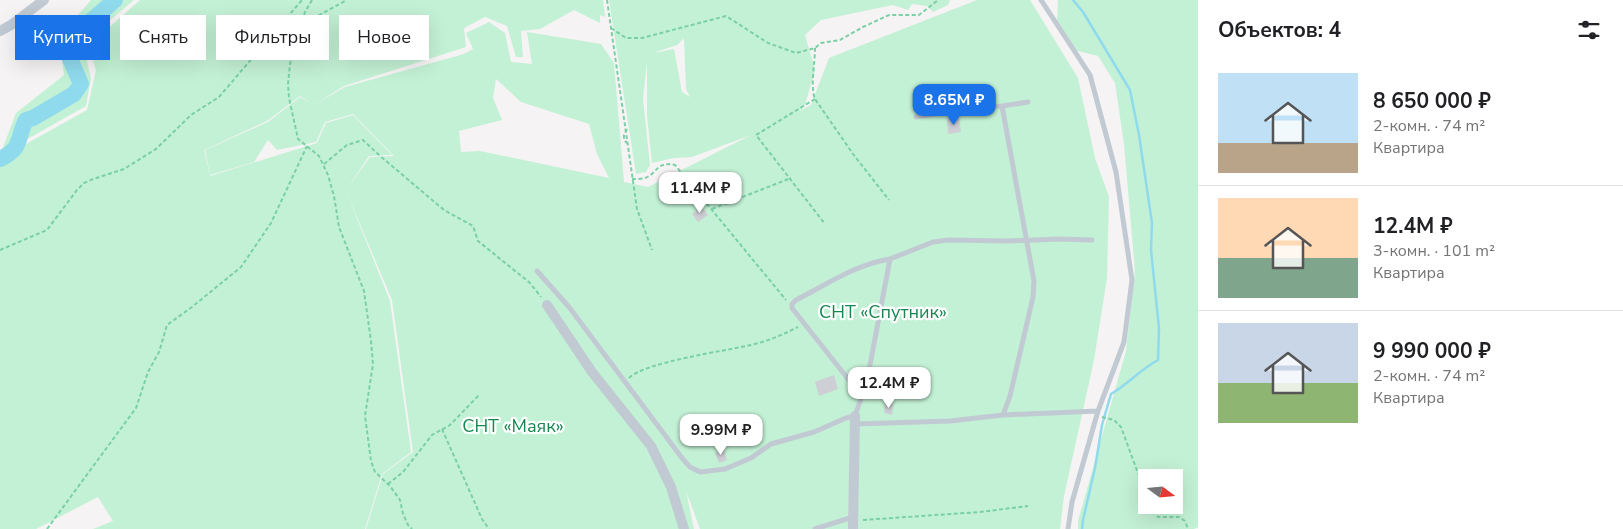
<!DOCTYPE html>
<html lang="ru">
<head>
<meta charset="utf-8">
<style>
	:root { --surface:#fff; --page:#f2f2f2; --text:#202124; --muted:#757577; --line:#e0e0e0; --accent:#1a73e8 }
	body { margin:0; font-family:"Nunito Sans",sans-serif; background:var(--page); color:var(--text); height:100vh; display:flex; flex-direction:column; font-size:19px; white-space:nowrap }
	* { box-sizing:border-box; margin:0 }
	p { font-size:16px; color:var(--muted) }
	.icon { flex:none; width:28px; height:28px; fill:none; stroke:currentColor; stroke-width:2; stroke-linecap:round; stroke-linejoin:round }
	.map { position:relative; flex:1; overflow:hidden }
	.panel { display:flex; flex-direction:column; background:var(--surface); width:425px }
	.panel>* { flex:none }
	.banner { position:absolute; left:15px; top:15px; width:475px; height:45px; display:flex; gap:10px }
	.needle { width:32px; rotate:106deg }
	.fabs { position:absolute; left:1138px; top:469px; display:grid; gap:10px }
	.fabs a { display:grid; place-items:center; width:45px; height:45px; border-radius:0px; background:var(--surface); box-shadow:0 5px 20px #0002; font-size:25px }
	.price { position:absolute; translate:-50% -42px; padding:0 11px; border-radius:10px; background:#fff; color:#222; font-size:16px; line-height:32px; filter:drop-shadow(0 1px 2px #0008) }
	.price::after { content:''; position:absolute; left:50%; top:30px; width:15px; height:11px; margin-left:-8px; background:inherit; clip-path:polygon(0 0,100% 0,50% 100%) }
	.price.current { background:var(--accent); color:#fff }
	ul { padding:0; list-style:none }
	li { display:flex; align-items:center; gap:15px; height:125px; padding:0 20px }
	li+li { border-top:1px solid var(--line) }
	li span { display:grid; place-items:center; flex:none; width:140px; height:100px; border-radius:0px; color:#555 }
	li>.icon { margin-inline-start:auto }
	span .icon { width:60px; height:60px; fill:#fffc; stroke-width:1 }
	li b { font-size:21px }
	h2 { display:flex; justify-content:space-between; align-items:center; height:60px; padding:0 20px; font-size:21px }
	.tag { padding:0 18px; border-radius:0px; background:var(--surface); box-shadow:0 5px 20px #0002; font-size:18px; line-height:45px }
	.tag.current { background:var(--accent); color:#fff }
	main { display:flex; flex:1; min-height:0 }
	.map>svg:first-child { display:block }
</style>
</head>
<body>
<main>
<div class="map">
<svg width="1198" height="529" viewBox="0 0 1198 529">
	<rect width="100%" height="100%" fill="#f5f3f3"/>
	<!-- green -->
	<path fill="#c3f1d5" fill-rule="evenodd" d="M 91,0 L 134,0 L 83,43 L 91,79 L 86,106 L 33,136 L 2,150 L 16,113 L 64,75 L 59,37 Z
		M 140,0 L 603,0 L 605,17 L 600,15 L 600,23 L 574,10 L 540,29 L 521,31 L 523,57 L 516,57 L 507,26 L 485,17 L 464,28 L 466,47 L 344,86 L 314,105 L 345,87 L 464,54 L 473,49 L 466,33 L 489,22 L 505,33 L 511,62 L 532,64 L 527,32 L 601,44 L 614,63 L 624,182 L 648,187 L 751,135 L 692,157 L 674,158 L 652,163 L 647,115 L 647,62 L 643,99 L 650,165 L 646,172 L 636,174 L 609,0 L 950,0 L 948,5 L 933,12 L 927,6 L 912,4 L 908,10 L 893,5 L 821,20 L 805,35 L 815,70 L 805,105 L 800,111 L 811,105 L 829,58 L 977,0 L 1030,0 L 1078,78 L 1095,158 L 1109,197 L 1107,278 L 1094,360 L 1064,496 L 1060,529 L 700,529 L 686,491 L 694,529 L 366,529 L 383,474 L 413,452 L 392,300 L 346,191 L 390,301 L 411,452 L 382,474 L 365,529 L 93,529 L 113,521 L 98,497 L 36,529 L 0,529 L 0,163 L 5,163 L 26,144 L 87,110 L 96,70 L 88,46 ZM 684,38 L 686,89 L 690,97 L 682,92 L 674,49 L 653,53 L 677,45 ZM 496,79 L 521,102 L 589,124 L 597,154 L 609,178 L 480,151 L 461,152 L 459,131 L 502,120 L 493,98 ZM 300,96 L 312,104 L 300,97 L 268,122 L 205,150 L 210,175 L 254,162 L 268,140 L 277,150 L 316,142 L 325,122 L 353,114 L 394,156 L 370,157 L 347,189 L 369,156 L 392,155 L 353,115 L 326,123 L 317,143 L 210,176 L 204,150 L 267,121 Z
		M 1058,0 L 1198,0 L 1198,527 L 1194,529 L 1078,529 L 1078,521 L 1126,351 L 1135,271 L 1124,144 L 1115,83 L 1098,56 L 1070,49 L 1057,22 ZM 1146,478 L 1174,478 L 1174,505 L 1146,505 Z"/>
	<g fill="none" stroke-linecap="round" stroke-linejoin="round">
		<!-- stream -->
		<path stroke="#90daee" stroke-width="2.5" d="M 1073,0 L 1083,12 L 1130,90 L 1139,135 L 1152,223 L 1151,250 L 1159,328 L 1158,360 C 1141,369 1128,384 1111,394 L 1102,425 L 1095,468 L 1083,520 L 1082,529"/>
		<!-- river -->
		<path stroke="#90daee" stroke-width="16" d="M 0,159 C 24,147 16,139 26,120 L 33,118 L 74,94 L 81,84 L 68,54 L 77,33 L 115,0"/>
	</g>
	<!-- building -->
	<path fill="#cdcfd5" d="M 959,117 L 961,132 L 948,134 L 947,119 Z
		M 702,207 L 708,215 L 698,222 L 692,214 Z
		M 834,375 L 838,389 L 819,396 L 815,382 Z
		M 885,403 L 893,404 L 892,415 L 884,413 Z
		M 724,450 L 727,460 L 719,463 L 715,453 Z"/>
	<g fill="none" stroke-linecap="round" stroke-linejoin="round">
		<!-- path -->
		<path stroke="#7ad0a6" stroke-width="2" stroke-dasharray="4 2.5" stroke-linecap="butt" d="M 312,0 L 305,12 L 297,35 L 290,64 L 288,84 L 289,98 L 298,139 L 319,156 L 328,175 L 334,196 L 339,227 L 364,291 L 371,341 L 373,364 L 365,416 L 371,461 L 375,472 L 390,486 L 400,500 L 403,514 L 408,525 L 412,529
			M 607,0 L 637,209 L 652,250
			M 611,28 L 626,38 L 642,38 L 726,16 L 768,43 L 796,53 L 815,48 L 821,43 L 840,40 L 863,27 L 889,15 L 919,15 L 938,0
			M 276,32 L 310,20 L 347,0
			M 815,48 C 815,63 810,86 815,99 L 853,154 L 889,200
			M 815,99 L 756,135 L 825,224
			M 627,129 L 624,135 L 624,140 L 628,144
			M 324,164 L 347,145 L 363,140 L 379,155 L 444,210 L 473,226 L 478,241 L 530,283 L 541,297
			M 632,179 C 636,179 642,179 645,178 C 658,173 656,161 675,165 L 786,300
			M 712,209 L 791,178
			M 0,250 L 47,230 L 77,190 L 84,183 L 93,179 L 124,169 L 156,149 L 191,115 L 219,97 L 302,0
			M 629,378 C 645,362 725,351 751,345 C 768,341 782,335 798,327
			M 1102,417 L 1114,420 L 1121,427 L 1146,495
			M 442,429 L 482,519 L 489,529
			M 388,484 L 403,472 L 432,435 L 450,425 L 479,395
			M 1150,505 L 1152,510 L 1158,517 L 1179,517 L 1185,521 L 1188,529
			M 863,520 L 980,512 L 1028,506
			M 47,529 L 136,408 L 148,372 L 159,352 L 167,325 L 192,307 L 241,267 L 271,223 L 307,146"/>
		<!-- service -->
		<path stroke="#c1cad2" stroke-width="5" d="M 1041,0 L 1090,75 L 1116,172 L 1132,280 L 1124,342 L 1098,411 L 1072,502 L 1068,529
			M 1002,106 L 1028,102
			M 537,271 L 569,307 L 682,458 L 690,467 L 700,472 L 725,469 L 751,458 L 771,444 L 814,432 L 846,418 L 855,416 L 867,381 L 890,259 L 933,242 L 948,240 L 1007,241 L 1059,239 L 1092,240
			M 861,398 L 852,384 L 792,308 L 792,304 L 796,300 C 828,284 854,265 890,259
			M 1003,415 L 1098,411
			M 855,424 L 950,421 L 1003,415 L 1010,396 L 1033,297 L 1034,281 L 1002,106 L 958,110 L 916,117
			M 815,529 L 853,517"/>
		<!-- minor -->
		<path stroke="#c1cad2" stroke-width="10" d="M 0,31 L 11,25 L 44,0
			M 547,305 L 592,372 L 651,446 L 671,487 L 684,529
			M 853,529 L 855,416"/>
	</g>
	<g text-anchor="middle" stroke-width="4.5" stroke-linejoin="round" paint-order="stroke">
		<!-- park labels -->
		<g font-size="18" fill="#17864f" stroke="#fff">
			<text x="883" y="318">СНТ «Спутник»</text>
			<text x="513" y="432">СНТ «Маяк»</text>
		</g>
	</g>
</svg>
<div class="fabs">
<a><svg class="needle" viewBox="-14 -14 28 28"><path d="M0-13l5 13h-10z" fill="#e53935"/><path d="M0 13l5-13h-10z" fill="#757577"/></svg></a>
</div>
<b class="price current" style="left:954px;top:126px">8.65M ₽</b>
<b class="price" style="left:700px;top:214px">11.4M ₽</b>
<b class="price" style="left:889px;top:409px">12.4M ₽</b>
<b class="price" style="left:721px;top:456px">9.99M ₽</b>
<div class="banner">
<a class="tag current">Купить</a>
<a class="tag">Снять</a>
<a class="tag">Фильтры</a>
<a class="tag">Новое</a>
</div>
</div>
<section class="panel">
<h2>Объектов: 4<svg class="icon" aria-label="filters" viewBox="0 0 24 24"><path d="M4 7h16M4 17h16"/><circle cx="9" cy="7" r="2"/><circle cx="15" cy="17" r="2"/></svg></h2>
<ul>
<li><span style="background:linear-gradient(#bfe0f5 70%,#b9a48a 0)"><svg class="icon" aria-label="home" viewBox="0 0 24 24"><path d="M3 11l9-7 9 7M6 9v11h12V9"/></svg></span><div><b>8 650 000 ₽</b><p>2-комн. · 74 m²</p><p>Квартира</p></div></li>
<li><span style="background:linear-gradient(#ffd9b3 60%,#7fa58c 0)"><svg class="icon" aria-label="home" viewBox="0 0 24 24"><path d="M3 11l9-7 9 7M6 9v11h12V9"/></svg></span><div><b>12.4M ₽</b><p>3-комн. · 101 m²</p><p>Квартира</p></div></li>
<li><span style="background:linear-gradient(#c9d6e8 60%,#8fb573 0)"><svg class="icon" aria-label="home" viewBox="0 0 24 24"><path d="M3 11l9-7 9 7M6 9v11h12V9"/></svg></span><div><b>9 990 000 ₽</b><p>2-комн. · 74 m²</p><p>Квартира</p></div></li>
</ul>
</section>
</main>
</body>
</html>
